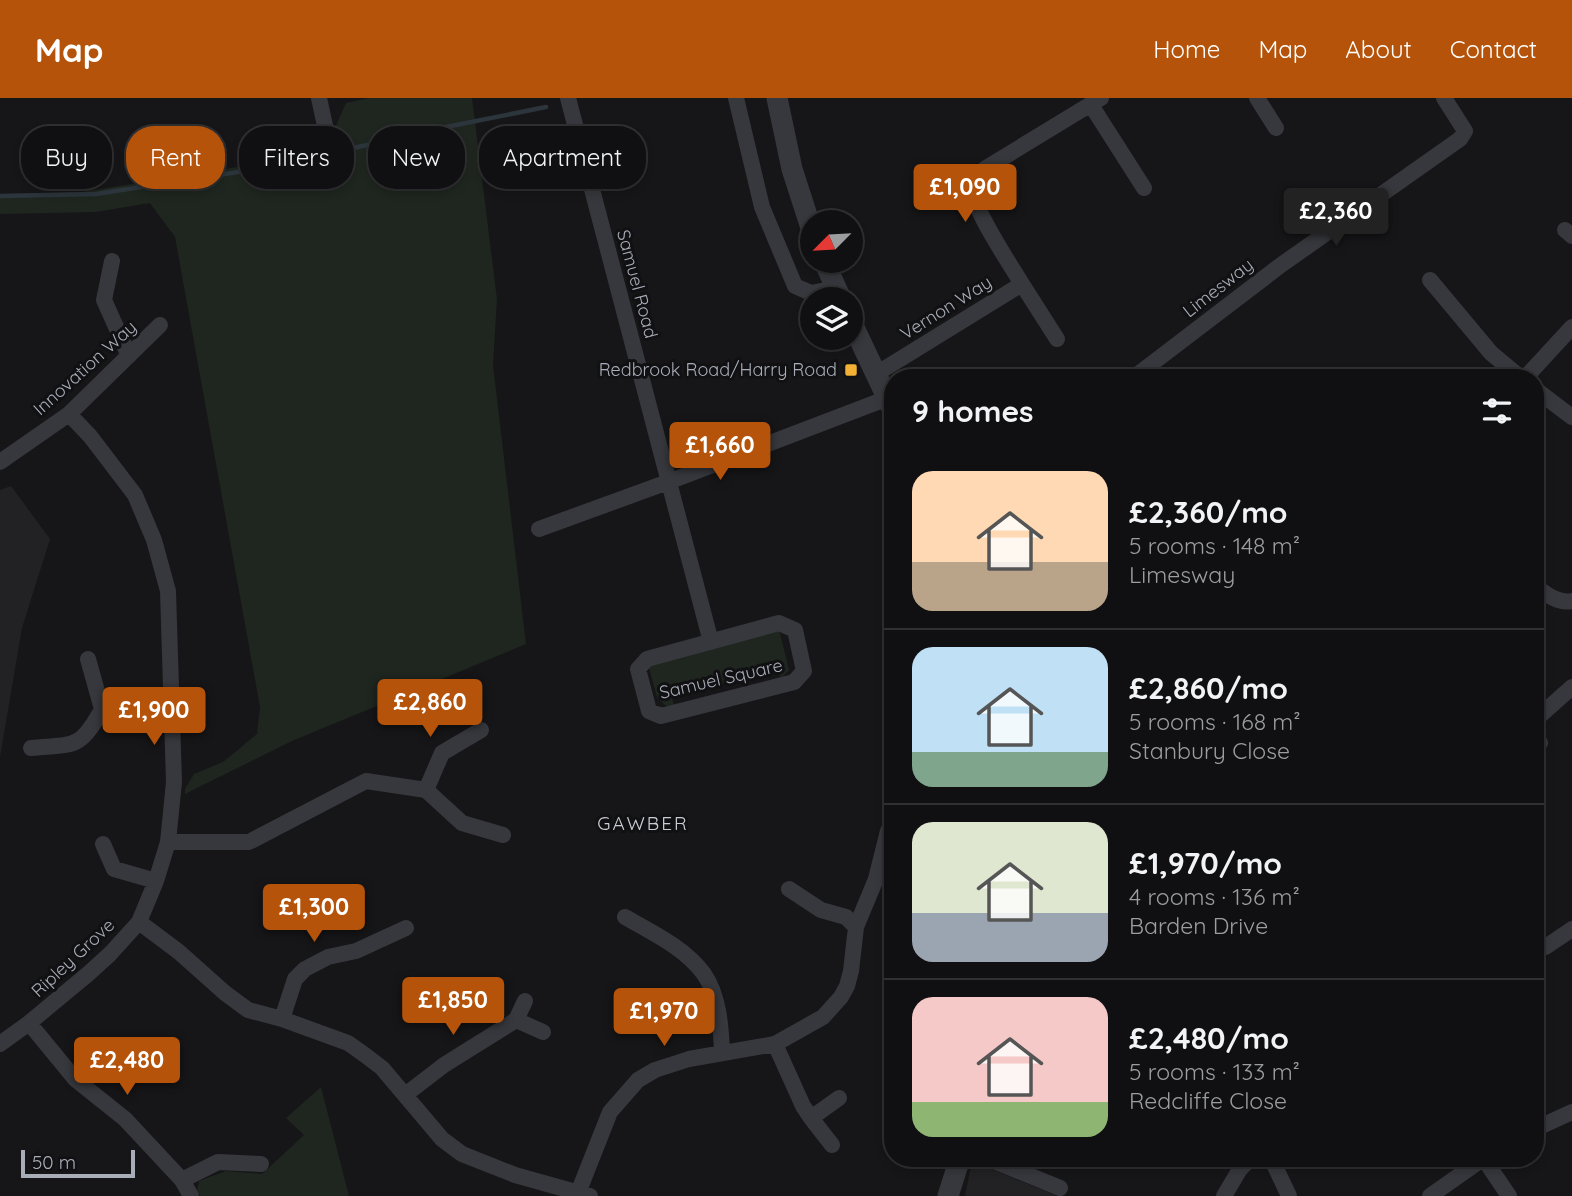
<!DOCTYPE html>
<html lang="en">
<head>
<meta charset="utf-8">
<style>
	:root { --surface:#101012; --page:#1e1e20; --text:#f1f3f6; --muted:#9c9d9f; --line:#303032; --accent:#b45309 }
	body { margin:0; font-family:Quicksand,sans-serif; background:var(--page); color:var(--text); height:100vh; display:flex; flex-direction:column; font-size:26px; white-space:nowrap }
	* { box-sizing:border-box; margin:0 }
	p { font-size:23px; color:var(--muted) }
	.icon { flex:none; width:38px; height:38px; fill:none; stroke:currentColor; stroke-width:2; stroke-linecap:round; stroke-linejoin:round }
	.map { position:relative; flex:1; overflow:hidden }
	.drawer { position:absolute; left:884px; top:271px; width:660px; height:798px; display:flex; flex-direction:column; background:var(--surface); border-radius:28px; box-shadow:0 4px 10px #0003,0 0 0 2px var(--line) }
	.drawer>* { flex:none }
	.top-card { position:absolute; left:21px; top:28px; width:665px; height:63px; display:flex; gap:14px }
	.needle { width:46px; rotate:246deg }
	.fabs { position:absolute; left:800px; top:112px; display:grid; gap:14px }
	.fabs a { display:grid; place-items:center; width:63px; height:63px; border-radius:50%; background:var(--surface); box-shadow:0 4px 10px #0003,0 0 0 2px var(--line); font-size:35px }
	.scale { position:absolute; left:21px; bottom:18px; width:114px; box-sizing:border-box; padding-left:7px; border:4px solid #a8adb8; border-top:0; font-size:19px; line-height:24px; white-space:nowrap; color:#a8adb8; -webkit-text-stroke:5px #111113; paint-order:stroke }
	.price { position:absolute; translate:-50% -60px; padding:0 16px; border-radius:7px; background:var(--accent); color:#fff; font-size:23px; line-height:46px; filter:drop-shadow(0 2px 4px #0008) }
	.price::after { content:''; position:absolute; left:50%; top:42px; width:21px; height:16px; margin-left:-10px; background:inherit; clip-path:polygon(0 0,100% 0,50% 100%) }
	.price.selected { background:#222; color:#fff }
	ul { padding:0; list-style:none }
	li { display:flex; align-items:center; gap:21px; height:175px; padding:0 28px }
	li+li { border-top:2px solid var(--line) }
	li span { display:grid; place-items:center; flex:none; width:196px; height:140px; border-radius:21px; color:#555 }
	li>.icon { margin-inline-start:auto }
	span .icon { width:84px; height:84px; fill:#fffc; stroke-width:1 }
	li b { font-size:30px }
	h2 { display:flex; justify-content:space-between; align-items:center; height:84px; padding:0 28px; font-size:30px }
	.chip { padding:0 24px; border-radius:28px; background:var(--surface); box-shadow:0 4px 10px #0003,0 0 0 2px var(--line); font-size:24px; line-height:63px }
	.chip.selected { background:var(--accent); color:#fff }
	header { display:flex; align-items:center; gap:42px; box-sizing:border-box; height:98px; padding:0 35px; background:var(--accent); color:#fff }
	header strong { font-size:33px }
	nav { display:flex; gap:38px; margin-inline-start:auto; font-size:24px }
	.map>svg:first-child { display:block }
</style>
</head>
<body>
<header>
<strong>Map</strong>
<nav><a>Home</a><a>Map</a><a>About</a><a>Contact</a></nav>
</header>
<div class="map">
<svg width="1572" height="1098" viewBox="0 0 1572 1098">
	<rect width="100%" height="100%" fill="#161618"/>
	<!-- built -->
	<path fill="#222225" d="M 11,388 L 50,441 L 22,530 L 0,659 L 0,392 Z
		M 972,1063 L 1057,1098 L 965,1098 Z"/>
	<!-- green -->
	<path fill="#1e261f" d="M 368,0 L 472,0 L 497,201 L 493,267 L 526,546 L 292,643 L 185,696 L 185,691 L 194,676 L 223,664 L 257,636 L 260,609 L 175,139 L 150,105 L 96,114 L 0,116 L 0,96 L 82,94 L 311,57 L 323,57 L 346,5 Z
		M 779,531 L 789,572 L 782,579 L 776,575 L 764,574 L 672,600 L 674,608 L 667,609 L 657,599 L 649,570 L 653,566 Z
		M 321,989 L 349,1098 L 200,1098 L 197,1092 L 199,1083 L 226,1073 L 262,1076 L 304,1037 L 286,1020 Z"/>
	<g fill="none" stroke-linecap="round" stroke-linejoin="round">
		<!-- stream -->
		<path stroke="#2c353c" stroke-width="4.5" d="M 345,52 L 446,29 L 546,9
			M 0,98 L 96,96 L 277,68 L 322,58"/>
		<!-- minor -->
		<path stroke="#37383d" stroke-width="16" d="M 319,0 L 329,46
			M 568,0 L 711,544
			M 736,0 L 762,109 L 795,188 L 811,195 L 836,190
			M 1257,0 L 1276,30
			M 1091,7 L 1144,90
			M 1565,132 L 1572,138
			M 112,163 L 104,202 L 129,258
			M 1430,182 L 1491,255 L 1521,280
			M 1022,186 L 1057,241
			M 876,276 L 1022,186 C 1010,166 974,113 973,93 C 973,83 979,77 986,70 L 1101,0
			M 1133,280 L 1281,167 L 1460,41 L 1465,33 L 1444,0
			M 1525,280 L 1572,229
			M 1535,291 L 1572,319
			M 0,364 L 69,316 L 160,227
			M 539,431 L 668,384 L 888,300
			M 1535,488 C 1546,496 1558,506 1572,503
			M 779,525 L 795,532 L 804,573 L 794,584 L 661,618 L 649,613 L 638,571 L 647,561 Z
			M 88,561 L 102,611
			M 1535,622 L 1572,589
			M 1535,636 L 1540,645
			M 31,650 C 74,646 80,652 102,611 L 171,610
			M 426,692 L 442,655 L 481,632
			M 168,744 L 249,744 L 366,683 L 426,692 L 462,725 L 503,737
			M 103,746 L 114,771 L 156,783
			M 625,819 C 653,835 685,850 704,876 C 719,898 721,929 722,954
			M 139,824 L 179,854 L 225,895 L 248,912 L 282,921 L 348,945 L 365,957 L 382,970 L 442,1041 L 462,1056 L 515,1077 L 590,1098
			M 856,829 L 876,781 L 888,733 L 892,731
			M 1535,853 L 1547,848 L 1572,831
			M 282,921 L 295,881 L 305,871 L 328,859 L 356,853 L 406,830
			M 516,922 L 543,934
			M 29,925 L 75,981 L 125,1021 L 182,1082 L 191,1098
			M 0,946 L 29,925 L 88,876 L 110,856 L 139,824 L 156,783 L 168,744 L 174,684 L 168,493 L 154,442 L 135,397 L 90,338 L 69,316
			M 775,946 L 803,1008 L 811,1020 L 839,1000
			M 405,997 L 444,967 L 516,922 L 525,903
			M 811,1020 L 832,1047
			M 1535,1031 L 1572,1014
			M 987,1060 L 1060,1090
			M 1271,1060 L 1289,1098
			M 1484,1061 L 1509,1098
			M 182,1082 L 218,1064 L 261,1066
			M 578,1095 L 610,1014 L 638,982 L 655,972 L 689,961 L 775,946 L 823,919 L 841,899 L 847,888 L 851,873 L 856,829 L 846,819 L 821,812 L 789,791
			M 1224,1098 L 1240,1071 L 1251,1060
			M 1430,1098 L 1484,1060"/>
		<!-- tertiary -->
		<path stroke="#37383d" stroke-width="21" d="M 777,0 L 792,71 L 812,133
			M 824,163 L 841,201
			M 850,221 L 892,310
			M 948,1098 L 960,1060"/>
	</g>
	<!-- markers -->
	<rect fill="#f2b134" stroke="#111113" stroke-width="2.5" x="844" y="265" width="14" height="14" rx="3.5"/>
	<g text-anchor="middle" stroke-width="6" stroke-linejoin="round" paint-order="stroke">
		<!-- street labels -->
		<g font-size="18" fill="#a8adb8" stroke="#111113">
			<text transform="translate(637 186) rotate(75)" y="6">Samuel Road</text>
			<text transform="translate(1218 190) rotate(-38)" y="6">Limesway</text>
			<text transform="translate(946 210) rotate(-32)" y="6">Vernon Way</text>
			<text transform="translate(85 270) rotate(-42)" y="6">Innovation Way</text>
			<text transform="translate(721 581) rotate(-13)" y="6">Samuel Square</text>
			<text transform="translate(73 860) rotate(-43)" y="6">Ripley Grove</text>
		</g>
		<!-- poi labels -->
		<g font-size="18" fill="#a8adb8" stroke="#111113" text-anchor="end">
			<text x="837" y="278">Redbrook Road/Harry Road</text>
		</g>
		<!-- neighbourhood labels -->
		<g font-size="19" letter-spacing="2" fill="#c9ccd4" stroke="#111113">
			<text x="643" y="732">GAWBER</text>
		</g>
	</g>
</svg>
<div class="fabs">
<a><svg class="needle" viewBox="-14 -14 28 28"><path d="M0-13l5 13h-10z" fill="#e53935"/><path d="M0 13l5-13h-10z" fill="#9c9d9f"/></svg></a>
<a><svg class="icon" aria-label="layers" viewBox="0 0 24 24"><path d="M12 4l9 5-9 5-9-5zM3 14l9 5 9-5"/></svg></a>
</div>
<div class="scale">50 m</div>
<b class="price" style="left:965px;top:126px">£1,090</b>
<b class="price selected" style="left:1336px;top:150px">£2,360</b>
<b class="price" style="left:720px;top:384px">£1,660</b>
<b class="price" style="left:430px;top:641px">£2,860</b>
<b class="price" style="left:154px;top:649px">£1,900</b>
<b class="price" style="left:314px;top:846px">£1,300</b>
<b class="price" style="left:453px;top:939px">£1,850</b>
<b class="price" style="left:664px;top:950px">£1,970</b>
<b class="price" style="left:127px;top:999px">£2,480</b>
<div class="top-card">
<a class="chip">Buy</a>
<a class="chip selected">Rent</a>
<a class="chip">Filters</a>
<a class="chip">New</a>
<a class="chip">Apartment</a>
</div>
<section class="drawer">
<h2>9 homes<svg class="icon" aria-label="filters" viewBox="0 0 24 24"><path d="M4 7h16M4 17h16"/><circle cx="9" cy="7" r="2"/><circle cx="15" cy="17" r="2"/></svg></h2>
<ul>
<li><span style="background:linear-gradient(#ffd9b3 65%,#b9a48a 0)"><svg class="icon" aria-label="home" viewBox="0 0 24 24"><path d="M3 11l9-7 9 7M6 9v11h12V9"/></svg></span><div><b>£2,360/mo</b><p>5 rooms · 148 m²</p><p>Limesway</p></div></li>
<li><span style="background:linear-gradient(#bfe0f5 75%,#7fa58c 0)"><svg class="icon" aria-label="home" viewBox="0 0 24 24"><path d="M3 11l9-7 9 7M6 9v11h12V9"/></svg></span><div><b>£2,860/mo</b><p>5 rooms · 168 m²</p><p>Stanbury Close</p></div></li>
<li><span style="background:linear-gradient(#dfe7d0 65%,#9aa5b1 0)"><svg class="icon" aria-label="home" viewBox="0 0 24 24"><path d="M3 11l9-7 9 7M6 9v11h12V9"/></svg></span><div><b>£1,970/mo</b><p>4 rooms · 136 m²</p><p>Barden Drive</p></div></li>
<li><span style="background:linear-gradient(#f6c9c9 75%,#8fb573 0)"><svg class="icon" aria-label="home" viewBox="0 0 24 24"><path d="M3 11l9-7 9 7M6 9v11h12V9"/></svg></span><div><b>£2,480/mo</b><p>5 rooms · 133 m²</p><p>Redcliffe Close</p></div></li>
</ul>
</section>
</div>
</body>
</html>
